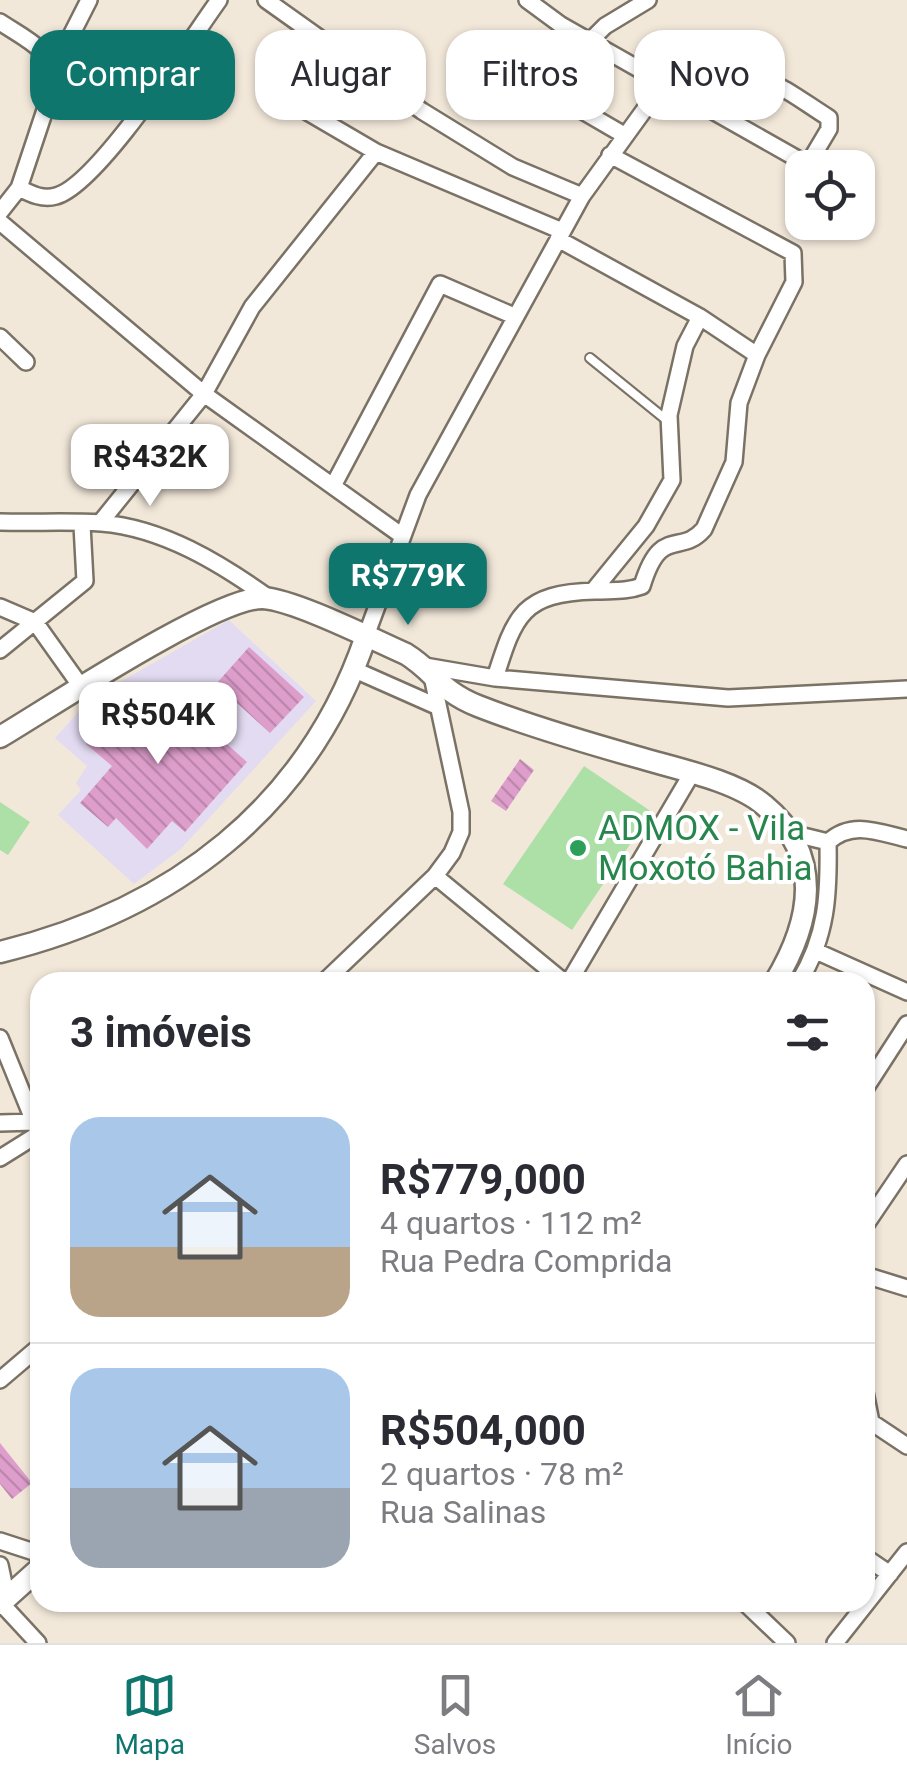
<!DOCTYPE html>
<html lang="pt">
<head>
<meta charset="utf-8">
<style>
	:root { --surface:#fff; --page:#f7f7f7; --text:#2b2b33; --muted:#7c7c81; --line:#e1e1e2; --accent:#0f766e }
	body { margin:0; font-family:Roboto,sans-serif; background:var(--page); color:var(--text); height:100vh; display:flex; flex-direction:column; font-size:38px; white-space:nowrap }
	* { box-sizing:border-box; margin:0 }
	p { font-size:32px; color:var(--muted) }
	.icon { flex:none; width:55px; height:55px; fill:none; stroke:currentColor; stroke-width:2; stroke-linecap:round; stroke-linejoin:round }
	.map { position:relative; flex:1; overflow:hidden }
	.sheet { position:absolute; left:30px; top:972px; width:845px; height:640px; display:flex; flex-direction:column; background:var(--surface); border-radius:30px; box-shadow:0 2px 8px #0004 }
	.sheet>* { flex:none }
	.guide { position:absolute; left:30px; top:30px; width:848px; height:90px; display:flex; gap:20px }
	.buttons { position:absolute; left:785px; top:150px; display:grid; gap:20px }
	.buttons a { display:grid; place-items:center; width:90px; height:90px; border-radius:20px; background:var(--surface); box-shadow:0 2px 8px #0004; font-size:50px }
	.price { position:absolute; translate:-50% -85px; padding:0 22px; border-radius:20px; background:#fff; color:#222; font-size:32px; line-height:65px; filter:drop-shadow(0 2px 5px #0008) }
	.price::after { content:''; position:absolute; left:50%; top:60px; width:30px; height:22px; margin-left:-15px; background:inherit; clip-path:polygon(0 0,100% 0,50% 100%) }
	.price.selected { background:var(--accent); color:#fff }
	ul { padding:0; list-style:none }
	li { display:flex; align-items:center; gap:30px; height:250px; padding:0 40px }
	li+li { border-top:2px solid var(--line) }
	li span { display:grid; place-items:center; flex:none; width:280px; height:200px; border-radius:30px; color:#555 }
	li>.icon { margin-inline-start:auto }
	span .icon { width:120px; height:120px; fill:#fffc; stroke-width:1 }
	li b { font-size:42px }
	h2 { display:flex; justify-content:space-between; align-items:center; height:120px; padding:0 40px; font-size:42px }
	.tag { padding:0 35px; border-radius:30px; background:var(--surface); box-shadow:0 2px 8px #0004; font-size:35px; line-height:90px }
	.tag.selected { background:var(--accent); color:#fff }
	.dock { display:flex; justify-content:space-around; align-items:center; height:140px; border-top:2px solid var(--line); background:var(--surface); font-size:28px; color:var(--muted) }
	.dock a { display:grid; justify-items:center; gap:5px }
	.dock .selected { color:var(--accent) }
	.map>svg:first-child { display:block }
</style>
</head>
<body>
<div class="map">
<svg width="907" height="1643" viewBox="0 0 907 1643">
	<defs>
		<pattern id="building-back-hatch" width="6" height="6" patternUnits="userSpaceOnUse" patternTransform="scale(2.5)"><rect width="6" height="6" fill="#de9ecc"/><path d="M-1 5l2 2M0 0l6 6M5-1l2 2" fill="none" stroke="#be87ae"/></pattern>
	</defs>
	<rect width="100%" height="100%" fill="#f2e8da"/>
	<!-- education -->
	<path fill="#e3dbf1" d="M 229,620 L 316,701 L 181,849 L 134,884 L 58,815 L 81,790 L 76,783 L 87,766 L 55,738 L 90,699 Z"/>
	<!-- grass -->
	<path fill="#ade0a7" d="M 584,766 L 652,812 L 572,930 L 503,884 Z
		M 0,802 L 30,822 L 8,855 L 0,850 Z"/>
	<!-- building -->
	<path fill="url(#building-back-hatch)" d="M 249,647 L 304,697 L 270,733 L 216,684 Z
		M 139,684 L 165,707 L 174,697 L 247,762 L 185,832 L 172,821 L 147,849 L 116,818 L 108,827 L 80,803 L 112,766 L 86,744 Z
		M 520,759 L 534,770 L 506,811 L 491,801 Z
		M 0,1443 L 32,1483 L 12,1499 L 0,1484 Z"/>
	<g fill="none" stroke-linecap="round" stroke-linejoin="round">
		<!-- service casing -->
		<g stroke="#7b7266" stroke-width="12">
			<path id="service" d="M 590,358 L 669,422"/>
		</g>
		<!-- minor casing -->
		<g stroke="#7b7266" stroke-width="20">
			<path id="minor" d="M 266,0 L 422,111 L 513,167 L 582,196
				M 527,0 L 561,25 L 803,162 L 810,161 L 829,129 L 829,118 C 765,77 770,69 700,103
				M 0,22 C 22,37 55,51 55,80 L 19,188 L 0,212
				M 590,41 L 605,26 L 648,0
				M 490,57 L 624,135
				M 55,67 L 89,0
				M 294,104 L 376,152 L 562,231
				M 19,188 C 31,194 43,200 56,196 C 98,185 190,40 219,0
				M 0,222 L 204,394 L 401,535
				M 558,239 L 700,317 L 757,355
				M 0,337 L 26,362
				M 333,486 L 440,284 L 514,316
				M 0,522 C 33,523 68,521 101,523 C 163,528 220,563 269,598
				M 100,523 L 204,394 L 252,307 L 376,152
				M 593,591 L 646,526 L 672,480 L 669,415 L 685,346 L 700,317
				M 0,607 L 35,622 L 82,688
				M 366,636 L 418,495 L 582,196 L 663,84
				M 0,650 L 85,581 L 82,525
				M 425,666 L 495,678 L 728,698 L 907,689
				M 355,670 L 434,705
				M 495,678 C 515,615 522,593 595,591 C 613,590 625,592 642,586 C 661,524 680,557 704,529 L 734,462 L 739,403 L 757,355 L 794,282 L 793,253 L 610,155
				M 787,832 L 828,842
				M 435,876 L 564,982
				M 818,952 L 907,992
				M 324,982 L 435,876 L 452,853 L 461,832 L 461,812 L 433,681
				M 569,982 L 692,773
				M 799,982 C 827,936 829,895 828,842 C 852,820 878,832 907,839
				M 0,1038 L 39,1134
				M 865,1089 L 907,1024
				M 0,1123 L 34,1122
				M 0,1158 L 40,1133
				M 865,1226 L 907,1164
				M 865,1275 L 907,1288
				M 0,1380 L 40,1346
				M 865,1392 L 871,1422 L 907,1446
				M 0,1541 L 40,1554
				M 865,1557 L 890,1574
				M 0,1565 L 7,1598
				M 744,1602 L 787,1643
				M 1,1603 L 38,1643
				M 835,1643 L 907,1552"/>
		</g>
		<!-- tertiary casing -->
		<g stroke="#7b7266" stroke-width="25">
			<path id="tertiary" d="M 0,737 C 49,708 216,597 263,598 C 295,600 374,640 406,654 C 435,672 440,691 478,706 C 529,726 584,742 637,757 C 673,768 735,780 764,805 C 826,856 810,924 775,982
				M 0,952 C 172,910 308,808 366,636
				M 0,1604 L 40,1568"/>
		</g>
		<!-- service -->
		<use href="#service" stroke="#fff" stroke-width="8"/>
		<!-- minor -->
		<use href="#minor" stroke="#fff" stroke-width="15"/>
		<!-- tertiary -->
		<use href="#tertiary" stroke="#fff" stroke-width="20"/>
	</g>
	<!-- markers -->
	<circle fill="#2e9e5b" stroke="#fff" stroke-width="4" cx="578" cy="848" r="10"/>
	<g text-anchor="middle" stroke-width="8" stroke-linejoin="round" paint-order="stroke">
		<!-- leisure labels -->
		<g font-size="35" fill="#27864d" stroke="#fff" text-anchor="start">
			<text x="598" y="840">ADMOX - Vila<tspan x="598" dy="40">Moxotó Bahia</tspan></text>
		</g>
	</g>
</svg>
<div class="buttons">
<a><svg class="icon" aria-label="locate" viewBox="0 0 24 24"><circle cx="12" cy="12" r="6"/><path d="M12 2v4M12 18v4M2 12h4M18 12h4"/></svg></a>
</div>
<b class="price" style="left:150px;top:509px">R$432K</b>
<b class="price selected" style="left:408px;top:628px">R$779K</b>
<b class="price" style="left:158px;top:767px">R$504K</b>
<div class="guide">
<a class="tag selected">Comprar</a>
<a class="tag">Alugar</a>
<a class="tag">Filtros</a>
<a class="tag">Novo</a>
</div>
<section class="sheet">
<h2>3 imóveis<svg class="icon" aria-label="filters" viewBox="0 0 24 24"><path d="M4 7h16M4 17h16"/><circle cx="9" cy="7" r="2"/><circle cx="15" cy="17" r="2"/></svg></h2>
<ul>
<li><span style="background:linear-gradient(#a9c7e8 65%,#b9a48a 0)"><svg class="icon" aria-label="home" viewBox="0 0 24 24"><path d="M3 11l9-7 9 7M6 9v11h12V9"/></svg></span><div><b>R$779,000</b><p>4 quartos · 112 m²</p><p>Rua Pedra Comprida</p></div></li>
<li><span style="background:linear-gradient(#a9c7e8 60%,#9aa5b1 0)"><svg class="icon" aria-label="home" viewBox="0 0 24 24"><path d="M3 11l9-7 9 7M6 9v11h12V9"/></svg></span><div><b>R$504,000</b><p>2 quartos · 78 m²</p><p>Rua Salinas</p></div></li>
</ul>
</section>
</div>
<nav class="dock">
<a class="selected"><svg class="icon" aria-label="map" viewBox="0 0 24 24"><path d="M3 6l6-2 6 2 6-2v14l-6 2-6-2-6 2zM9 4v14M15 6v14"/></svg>Mapa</a>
<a><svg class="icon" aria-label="saved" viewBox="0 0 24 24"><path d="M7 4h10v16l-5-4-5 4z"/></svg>Salvos</a>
<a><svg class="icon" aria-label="home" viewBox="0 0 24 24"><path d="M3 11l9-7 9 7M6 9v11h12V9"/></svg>Início</a>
</nav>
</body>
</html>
